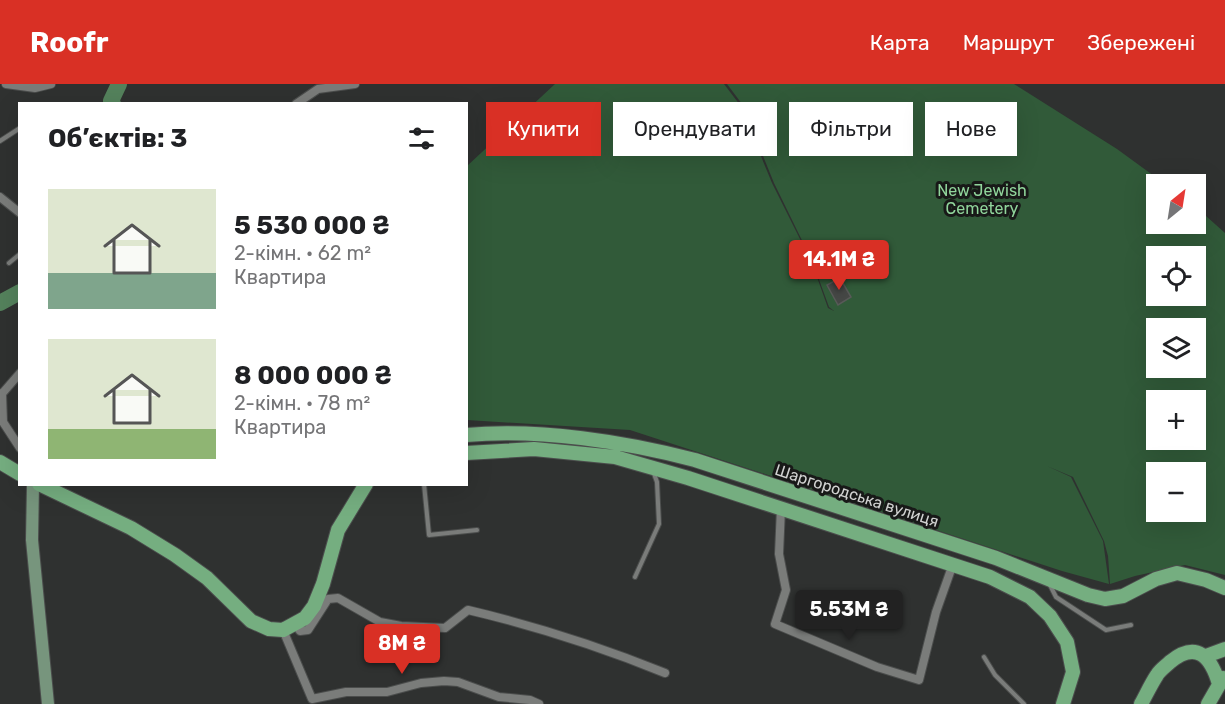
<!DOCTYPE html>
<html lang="uk">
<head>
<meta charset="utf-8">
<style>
	:root { --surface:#fff; --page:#f2f2f2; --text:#202124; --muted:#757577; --accent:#d93025 }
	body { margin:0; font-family:Rubik,sans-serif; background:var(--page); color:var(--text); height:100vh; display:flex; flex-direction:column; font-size:22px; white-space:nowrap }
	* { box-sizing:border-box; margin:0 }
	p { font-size:20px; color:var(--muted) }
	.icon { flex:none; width:33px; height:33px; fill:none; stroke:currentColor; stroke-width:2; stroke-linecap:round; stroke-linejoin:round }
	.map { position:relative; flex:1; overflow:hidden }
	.panel { position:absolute; left:18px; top:18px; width:450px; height:384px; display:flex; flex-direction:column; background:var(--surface); border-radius:0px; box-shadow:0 6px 24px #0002 }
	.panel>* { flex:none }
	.hud { position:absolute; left:486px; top:18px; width:570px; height:54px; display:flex; gap:12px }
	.needle { width:39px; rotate:30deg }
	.buttons { position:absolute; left:1146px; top:90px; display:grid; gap:12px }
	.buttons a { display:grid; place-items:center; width:60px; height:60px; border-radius:0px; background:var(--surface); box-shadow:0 6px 24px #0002; font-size:30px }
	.price { position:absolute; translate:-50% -51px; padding:0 14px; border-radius:6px; background:var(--accent); color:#fff; font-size:20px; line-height:39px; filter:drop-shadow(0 2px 3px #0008) }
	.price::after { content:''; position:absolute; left:50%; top:36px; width:18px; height:14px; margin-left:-9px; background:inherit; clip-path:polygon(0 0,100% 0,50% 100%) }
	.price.on { background:#222; color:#fff }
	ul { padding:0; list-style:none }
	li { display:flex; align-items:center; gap:18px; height:150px; padding:0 30px }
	li span { display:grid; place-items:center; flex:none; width:168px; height:120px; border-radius:0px; color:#555 }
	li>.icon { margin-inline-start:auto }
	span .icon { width:72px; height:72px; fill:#fffc; stroke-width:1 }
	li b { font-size:26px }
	h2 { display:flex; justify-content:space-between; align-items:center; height:72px; padding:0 30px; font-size:26px }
	.tag { padding:0 21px; border-radius:0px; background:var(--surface); box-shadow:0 6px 24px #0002; font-size:21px; line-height:54px }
	.tag.on { background:var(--accent); color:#fff }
	header { display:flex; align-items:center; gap:36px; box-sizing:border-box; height:84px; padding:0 30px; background:var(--accent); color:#fff }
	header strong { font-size:28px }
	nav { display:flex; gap:33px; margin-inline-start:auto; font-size:21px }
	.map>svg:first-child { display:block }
</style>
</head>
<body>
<header>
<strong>Roofr</strong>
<nav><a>Карта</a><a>Маршрут</a><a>Збережені</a></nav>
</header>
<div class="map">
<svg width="1225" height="620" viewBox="0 0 1225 620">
	<rect width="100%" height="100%" fill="#2f3130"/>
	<!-- green -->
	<path fill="#315a39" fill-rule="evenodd" d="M 555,0 L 724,0 L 740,21 L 772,99 L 812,179 L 828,224 L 834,227 L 829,223 L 813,179 L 774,99 L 742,20 L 727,0 L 1014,0 L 1117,65 L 1165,100 L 1156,100 L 1156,140 L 1196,140 L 1196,123 L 1225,149 L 1225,491 L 1185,481 L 1135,492 L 1110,500 L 1108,472 L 1104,457 L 1073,393 L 1047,382 L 1071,393 L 1103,457 L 1109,500 L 1062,487 L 630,346 L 467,336 L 467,82 ZM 1156,172 L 1196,172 L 1196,212 L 1156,212 ZM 1156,244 L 1196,244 L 1196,284 L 1156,284 ZM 1156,316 L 1196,316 L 1196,356 L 1156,356 ZM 1156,388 L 1196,388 L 1196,428 L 1156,428 Z"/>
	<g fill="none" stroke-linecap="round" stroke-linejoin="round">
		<!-- river -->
		<path stroke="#54825c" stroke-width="16" d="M 113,20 L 111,17 L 119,0
			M 0,219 L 20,208"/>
	</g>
	<!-- building -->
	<path fill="#454745" stroke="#585a58" stroke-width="1.5" d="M 840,194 L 851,213 L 838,221 L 827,201 Z"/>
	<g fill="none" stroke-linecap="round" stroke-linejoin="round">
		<!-- lane casing -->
		<g stroke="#4b4d4c" stroke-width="6">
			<path id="lane" d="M 0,57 L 20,44
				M 9,179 L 20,170
				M 424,400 L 429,451 L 477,446
				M 635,493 L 659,440 L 657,398 L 653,387
				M 1050,501 L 1056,513 L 1106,546 L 1131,541
				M 984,573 L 995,591 L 1024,620"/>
		</g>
		<!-- street casing -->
		<g stroke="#4b4d4c" stroke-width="10">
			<path id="street" d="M 6,0 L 35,4 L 51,0
				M 296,20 L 318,5 L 355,0
				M 0,113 L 20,129
				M 2,309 L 3,338 L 20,364
				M 0,312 L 20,289
				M 781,424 L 779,470 L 786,506 L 775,540 L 877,583 L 919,596 L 936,528 L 953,480
				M 295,540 L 300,547 L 308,546 L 328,515 L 338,514 L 380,538 L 401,542 L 445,544 L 468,526 C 536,542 601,563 665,589
				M 283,546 L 312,615 L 346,608 L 387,608 L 421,599 L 444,597 L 458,598 L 499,613 L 530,616 L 539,620"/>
		</g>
		<!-- secondary casing -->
		<g stroke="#4b4d4c" stroke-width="14">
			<path id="secondary" d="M 33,400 L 32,456 L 48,620"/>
		</g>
		<!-- primary casing -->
		<g stroke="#4b4d4c" stroke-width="16">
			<path id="primary" d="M 466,351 C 538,344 626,358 695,376 L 996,474 L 1088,511 L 1105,515 L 1123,512 L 1156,495 L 1177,489 L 1206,496 L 1225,504
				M 466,369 L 534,365 L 615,373 L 688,394 L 990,493 L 1030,513 L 1050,532 L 1067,558 L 1073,588 L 1063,620
				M 0,378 L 20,390
				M 39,400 L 131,444 L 175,471 L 207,494 L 251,537 L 269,545 L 283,546 L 305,534 L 314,522 L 323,500 L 338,446 L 366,400
				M 1206,572 L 1225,565
				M 1141,620 C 1146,611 1151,600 1157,591 C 1160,586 1166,582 1170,578 C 1197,556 1211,573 1219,600
				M 1208,620 L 1223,594"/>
		</g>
		<!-- lane -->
		<use href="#lane" stroke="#7a7c7a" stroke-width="4"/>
		<!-- street -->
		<use href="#street" stroke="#7a7c7a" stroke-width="8"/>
		<!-- secondary -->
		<use href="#secondary" stroke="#77957d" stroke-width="12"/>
		<!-- primary -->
		<use href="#primary" stroke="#75ae80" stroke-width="14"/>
	</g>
	<g text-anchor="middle" stroke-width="6" stroke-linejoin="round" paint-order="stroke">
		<!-- park labels -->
		<g font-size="16" fill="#90d59b" stroke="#181918">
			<text x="982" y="112">New Jewish<tspan x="982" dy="18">Cemetery</tspan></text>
		</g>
		<!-- street labels -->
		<g font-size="16" fill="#d1d2d1" stroke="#181918">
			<text transform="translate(857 411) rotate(18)" y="6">Шаргородська вулиця</text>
		</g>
	</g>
</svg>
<div class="buttons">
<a><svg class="needle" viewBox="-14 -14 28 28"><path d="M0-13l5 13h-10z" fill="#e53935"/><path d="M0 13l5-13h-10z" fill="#757577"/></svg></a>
<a><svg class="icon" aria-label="locate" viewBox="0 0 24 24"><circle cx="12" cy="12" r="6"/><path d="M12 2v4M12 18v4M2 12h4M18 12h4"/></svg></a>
<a><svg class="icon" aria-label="layers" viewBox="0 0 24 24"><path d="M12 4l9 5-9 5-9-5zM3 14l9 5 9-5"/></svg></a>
<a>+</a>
<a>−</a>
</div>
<b class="price" style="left:839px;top:207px">14.1M ₴</b>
<b class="price on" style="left:849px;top:557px">5.53M ₴</b>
<b class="price" style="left:402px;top:591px">8M ₴</b>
<div class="hud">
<a class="tag on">Купити</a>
<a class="tag">Орендувати</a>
<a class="tag">Фільтри</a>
<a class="tag">Нове</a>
</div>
<section class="panel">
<h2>Об’єктів: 3<svg class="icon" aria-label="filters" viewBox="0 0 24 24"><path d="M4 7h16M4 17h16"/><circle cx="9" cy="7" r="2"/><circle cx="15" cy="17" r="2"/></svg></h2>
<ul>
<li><span style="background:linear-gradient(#dfe7d0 70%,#7fa58c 0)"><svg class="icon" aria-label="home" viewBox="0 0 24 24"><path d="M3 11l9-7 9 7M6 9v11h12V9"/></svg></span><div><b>5 530 000 ₴</b><p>2-кімн. · 62 m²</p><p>Квартира</p></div></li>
<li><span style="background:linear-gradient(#dfe7d0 75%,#8fb573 0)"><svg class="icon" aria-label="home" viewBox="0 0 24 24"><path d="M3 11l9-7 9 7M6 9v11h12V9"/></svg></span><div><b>8 000 000 ₴</b><p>2-кімн. · 78 m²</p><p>Квартира</p></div></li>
</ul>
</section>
</div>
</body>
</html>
